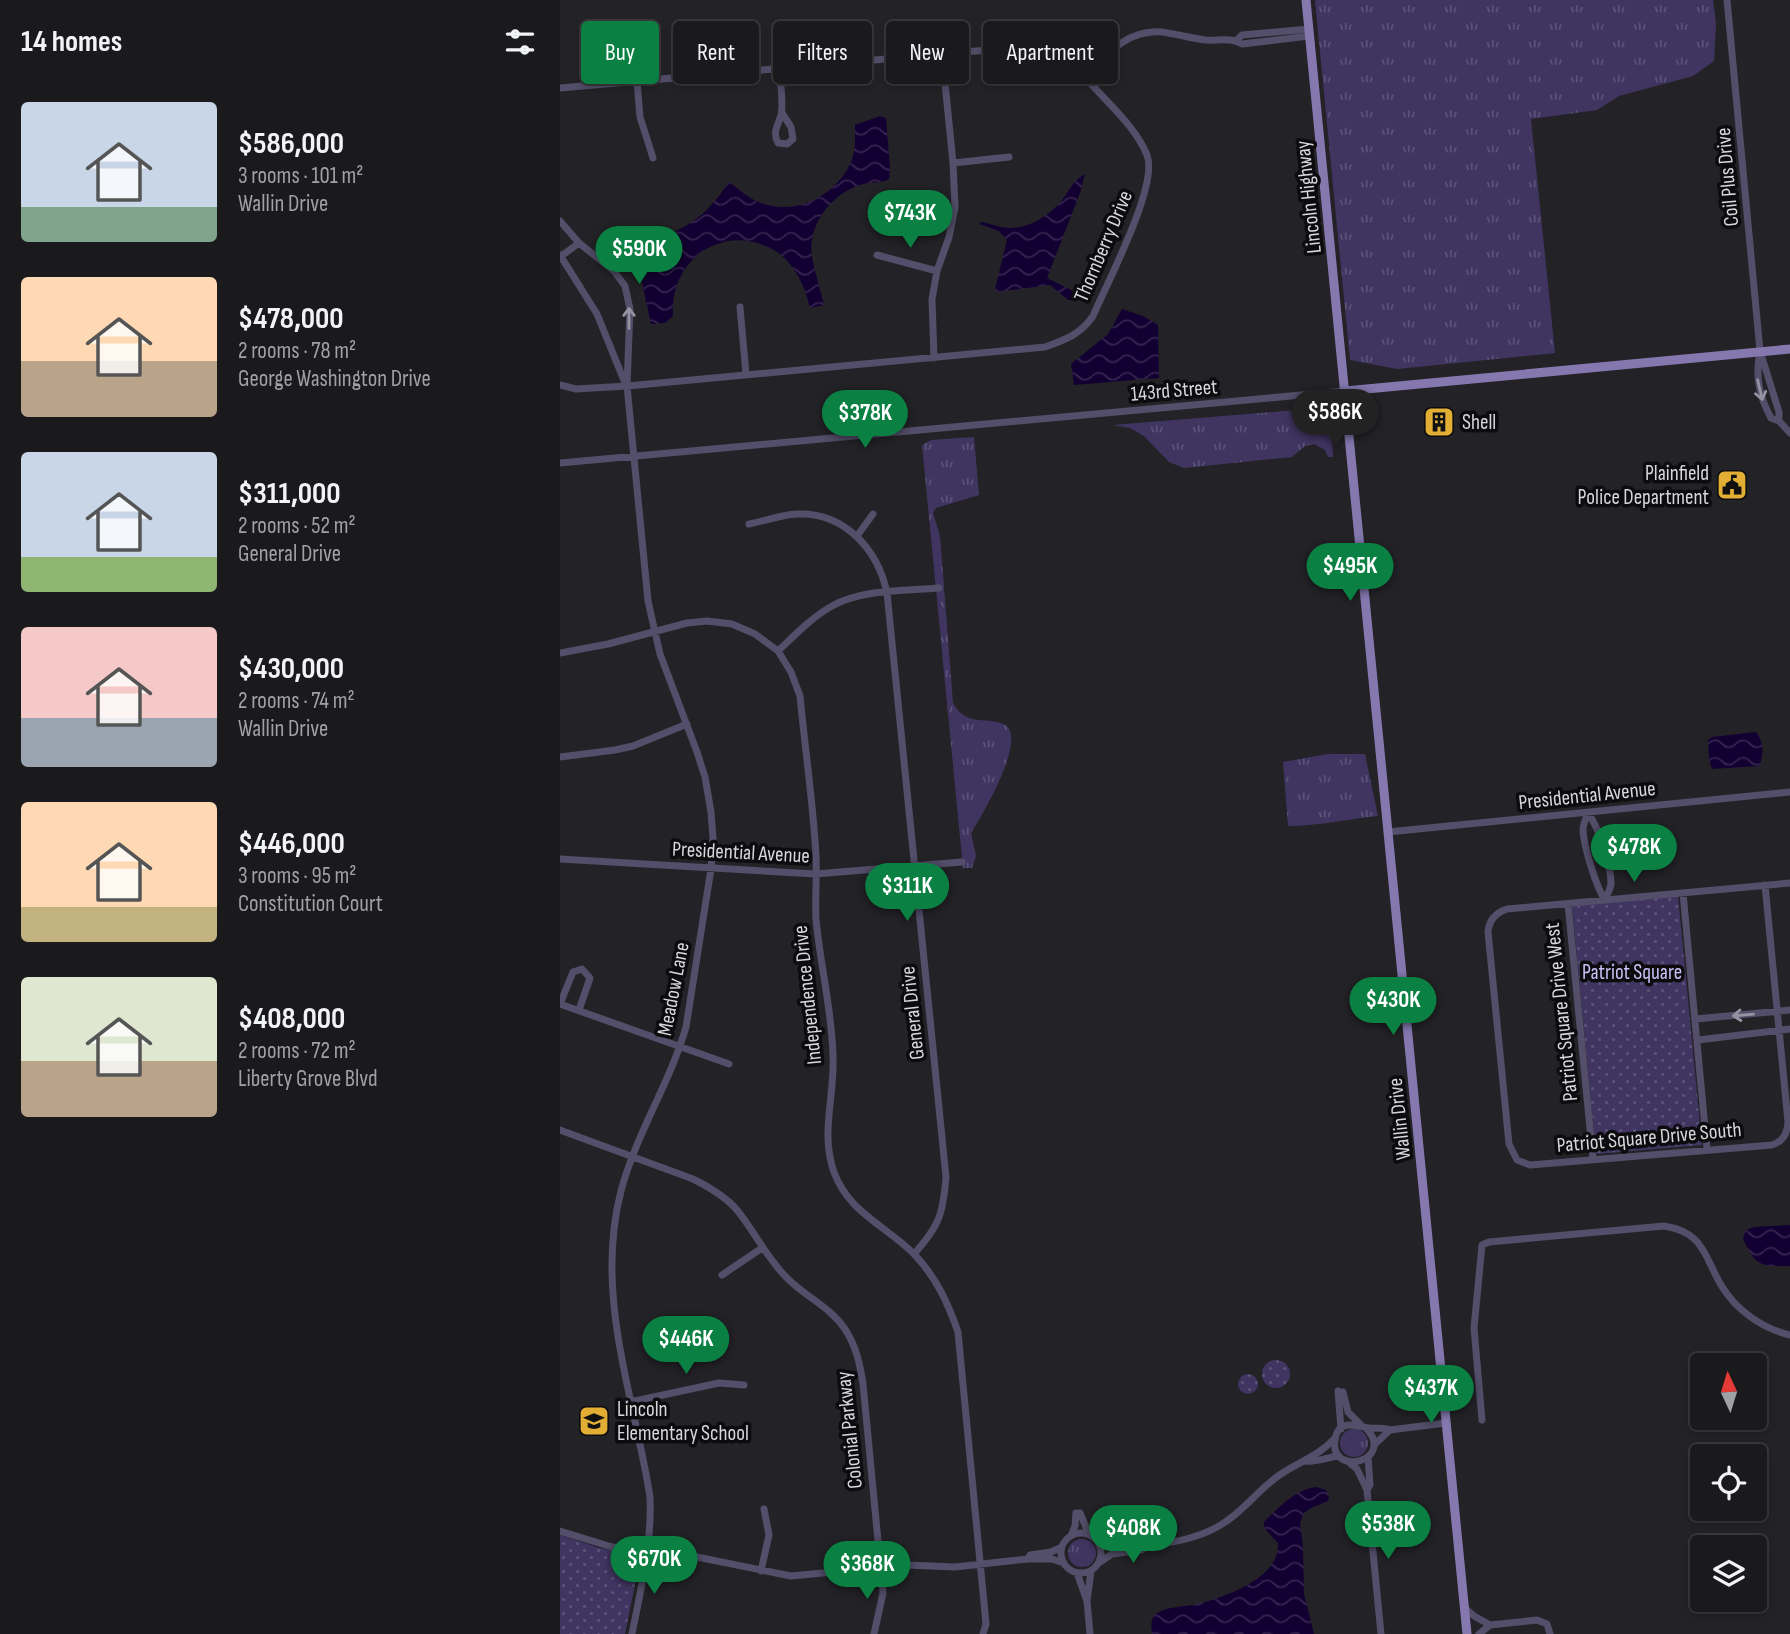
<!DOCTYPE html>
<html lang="en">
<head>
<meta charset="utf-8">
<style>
	:root { --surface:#1a1a1d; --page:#27272a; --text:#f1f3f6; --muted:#9fa1a4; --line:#38383b; --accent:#0b8043 }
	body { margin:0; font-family:"Sofia Sans Condensed",sans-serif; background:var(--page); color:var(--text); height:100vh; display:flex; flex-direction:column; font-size:26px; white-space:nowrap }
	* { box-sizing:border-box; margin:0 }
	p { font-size:23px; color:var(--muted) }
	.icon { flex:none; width:38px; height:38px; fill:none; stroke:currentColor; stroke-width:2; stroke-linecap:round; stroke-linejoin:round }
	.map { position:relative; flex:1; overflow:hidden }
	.side { display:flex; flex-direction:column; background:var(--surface); width:560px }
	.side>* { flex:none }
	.banner { position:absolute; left:21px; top:21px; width:665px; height:63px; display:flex; gap:14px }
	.needle { width:46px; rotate:356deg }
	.controls { position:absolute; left:1130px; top:1353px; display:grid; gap:14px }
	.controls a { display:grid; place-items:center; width:77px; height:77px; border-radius:7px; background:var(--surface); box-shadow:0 4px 10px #0003,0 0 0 2px var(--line); font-size:35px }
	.price { position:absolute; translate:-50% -60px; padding:0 16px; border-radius:24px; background:var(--accent); color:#fff; font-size:23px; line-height:46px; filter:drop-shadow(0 2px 4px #0008) }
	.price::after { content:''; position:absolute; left:50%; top:42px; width:21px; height:16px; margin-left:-10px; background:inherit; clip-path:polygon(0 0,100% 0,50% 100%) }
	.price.on { background:#222; color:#fff }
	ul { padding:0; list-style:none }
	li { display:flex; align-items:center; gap:21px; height:175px; padding:0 21px }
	li span { display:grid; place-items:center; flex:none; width:196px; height:140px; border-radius:7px; color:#555 }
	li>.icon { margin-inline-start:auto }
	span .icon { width:84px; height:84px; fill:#fffc; stroke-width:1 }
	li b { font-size:30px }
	h2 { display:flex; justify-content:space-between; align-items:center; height:84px; padding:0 21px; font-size:30px }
	.tag { padding:0 24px; border-radius:7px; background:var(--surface); box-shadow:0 4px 10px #0003,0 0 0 2px var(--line); font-size:24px; line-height:63px }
	.tag.on { background:var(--accent); color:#fff }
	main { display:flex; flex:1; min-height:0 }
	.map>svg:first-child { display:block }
</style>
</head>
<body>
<main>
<section class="side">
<h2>14 homes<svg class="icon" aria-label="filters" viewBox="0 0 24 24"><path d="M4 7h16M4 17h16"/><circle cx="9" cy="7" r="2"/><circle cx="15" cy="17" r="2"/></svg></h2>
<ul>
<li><span style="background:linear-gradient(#c9d6e8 75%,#7fa58c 0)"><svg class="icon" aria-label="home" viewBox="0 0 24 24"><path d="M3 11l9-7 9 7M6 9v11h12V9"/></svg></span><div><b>$586,000</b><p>3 rooms · 101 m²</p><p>Wallin Drive</p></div></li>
<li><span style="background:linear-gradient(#ffd9b3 60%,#b9a48a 0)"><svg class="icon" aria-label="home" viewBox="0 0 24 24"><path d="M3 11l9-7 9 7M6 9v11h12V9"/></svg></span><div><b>$478,000</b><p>2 rooms · 78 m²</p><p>George Washington Drive</p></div></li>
<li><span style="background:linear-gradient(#c9d6e8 75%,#8fb573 0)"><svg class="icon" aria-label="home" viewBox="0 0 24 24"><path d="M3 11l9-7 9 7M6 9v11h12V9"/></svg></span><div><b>$311,000</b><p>2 rooms · 52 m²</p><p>General Drive</p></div></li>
<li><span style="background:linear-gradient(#f6c9c9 65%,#9aa5b1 0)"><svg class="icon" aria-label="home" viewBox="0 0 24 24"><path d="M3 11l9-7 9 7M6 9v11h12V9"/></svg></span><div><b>$430,000</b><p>2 rooms · 74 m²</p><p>Wallin Drive</p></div></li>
<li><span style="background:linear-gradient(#ffd9b3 75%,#c2b280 0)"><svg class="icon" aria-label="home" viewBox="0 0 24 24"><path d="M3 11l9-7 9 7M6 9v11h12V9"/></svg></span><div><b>$446,000</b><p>3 rooms · 95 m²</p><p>Constitution Court</p></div></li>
<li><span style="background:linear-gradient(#dfe7d0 60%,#b9a48a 0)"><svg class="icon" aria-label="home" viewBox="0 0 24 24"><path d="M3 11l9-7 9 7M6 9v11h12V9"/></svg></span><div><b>$408,000</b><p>2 rooms · 72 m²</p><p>Liberty Grove Blvd</p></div></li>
</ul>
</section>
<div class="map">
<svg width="1230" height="1634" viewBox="0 0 1230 1634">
	<defs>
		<pattern id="grass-tufts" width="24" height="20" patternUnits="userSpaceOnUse" patternTransform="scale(1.75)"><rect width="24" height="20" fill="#403561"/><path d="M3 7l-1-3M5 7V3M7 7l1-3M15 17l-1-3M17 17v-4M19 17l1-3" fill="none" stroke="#5b5277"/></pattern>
		<pattern id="park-dots" width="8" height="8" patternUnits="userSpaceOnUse" patternTransform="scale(1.75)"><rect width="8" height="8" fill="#403561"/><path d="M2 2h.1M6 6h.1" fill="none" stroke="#5b5277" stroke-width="1.8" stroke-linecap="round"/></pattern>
		<pattern id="water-waves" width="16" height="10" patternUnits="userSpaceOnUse" patternTransform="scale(1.75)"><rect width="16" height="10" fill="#130032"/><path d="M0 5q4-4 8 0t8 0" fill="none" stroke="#35244f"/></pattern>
	</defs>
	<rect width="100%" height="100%" fill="#232227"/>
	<!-- grass -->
	<path fill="url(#grass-tufts)" d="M 755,0 L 1153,0 L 1156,24 L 1154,61 L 1133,76 L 1059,96 L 1037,110 L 971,119 L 995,353 L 837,369 L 790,360 Z
		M 761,408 L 767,431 L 772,437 L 773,457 L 768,457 L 765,450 L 754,444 L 745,446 L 732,457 L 624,468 L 609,462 L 584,436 L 570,428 L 553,425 Z
		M 414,437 L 419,495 L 376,508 L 373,513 L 380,536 L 393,703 C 408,729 427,715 445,725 C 468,739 421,817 411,833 L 416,856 L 412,868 L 403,868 L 362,445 L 371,440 Z
		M 768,754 L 805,754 L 818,816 C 788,819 758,826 728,826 L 723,762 Z
		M780 1443a14 14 0 1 1 28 0a14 14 0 1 1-28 0Z
		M508 1553a14 14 0 1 1 28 0a14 14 0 1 1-28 0Z"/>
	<!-- park -->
	<path fill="url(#park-dots)" d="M 1118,896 L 1142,1145 L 1036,1154 L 1012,906 Z
		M702 1374a14 14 0 1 1 28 0a14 14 0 1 1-28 0Z
		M678 1384a10 10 0 1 1 20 0a10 10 0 1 1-20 0Z
		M 0,1535 L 40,1548 L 76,1556 L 79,1564 L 65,1634 L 0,1634 Z"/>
	<!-- water -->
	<path fill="url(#water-waves)" d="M 320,116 L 326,118 L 330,167 L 329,179 C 320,184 313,181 303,184 C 272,193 247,224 252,257 C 255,273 260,289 264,305 L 250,308 C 245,286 234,262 214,250 C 163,221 109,260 113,316 L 105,323 L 91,324 L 81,278 L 68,254 C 86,233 94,241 116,231 C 140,220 155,203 169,182 C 179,189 189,199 201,203 C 236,216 276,196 291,162 C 296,151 295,137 295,125 Z
		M 525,174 L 520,193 L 487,278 L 515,292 L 518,296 L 517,300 L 508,300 L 490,285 L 436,292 L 435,289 L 447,240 L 439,231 L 419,224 L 422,222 C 431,224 442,228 450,228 C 471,228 491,214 503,199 C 510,189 514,180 525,174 Z
		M 562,309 L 583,316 L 598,325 L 599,378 L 514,385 L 511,364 L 548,334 Z
		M 1196,732 C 1204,742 1204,755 1199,766 L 1152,769 L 1149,759 L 1148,740 L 1152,737 Z
		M 1230,1225 L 1230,1266 C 1200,1266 1196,1267 1183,1239 L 1186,1230 L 1194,1227 Z
		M 756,1487 L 766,1490 L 769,1497 L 768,1501 L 751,1508 L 744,1513 L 740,1523 L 743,1547 L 744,1594 L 754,1634 L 592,1634 C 591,1627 590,1619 596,1614 C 606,1606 626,1607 638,1604 C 667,1596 720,1578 718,1543 L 704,1528 L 704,1522 C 718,1508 736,1489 756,1487 Z"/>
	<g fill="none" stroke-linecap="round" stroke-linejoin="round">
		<!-- minor -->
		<path stroke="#534e69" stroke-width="7" d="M 1167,0 L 1200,351 L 1219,412 L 1219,421
			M 677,40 L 682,35 L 749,29
			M 219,68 C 220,83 224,101 221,115 C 218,126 212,132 218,143 L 227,144 L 233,139 L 231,127 L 222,113
			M 524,77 C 546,55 567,29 602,32 C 616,34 631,38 645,40 C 657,41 672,37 682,44 L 749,36
			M 77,81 L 80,117 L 93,158
			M 0,88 L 473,46 C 505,54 523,75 545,99 C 561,116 578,133 587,155 C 599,185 547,283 533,316 C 521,334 505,340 485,347 L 67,386 L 16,389 L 0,385
			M 393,163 L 449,157
			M 0,221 L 19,243 L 54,271 L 65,286 L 70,309 L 67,386 L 88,601 L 100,654 L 137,752 L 145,777 L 151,812 L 153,838 L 151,869 L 126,1027 C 110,1083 76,1134 61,1191 C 34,1295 74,1395 90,1497 C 92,1544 81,1588 72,1634
			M 0,255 L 37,314 L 65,383
			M 317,255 L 377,271
			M 0,257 L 19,243
			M 180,307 L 186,374
			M 1200,352 C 1195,376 1199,396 1211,418 L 1219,421 L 1230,433
			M 374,358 L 372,299 L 377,271 L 389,237 L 395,207 L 393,163 L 382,53
			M 0,463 L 785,391
			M 189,524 C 205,521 220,515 237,514 C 285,512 318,550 327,593 L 386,1177 C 383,1215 379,1226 354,1254
			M 297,536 L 313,514
			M 218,651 C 235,635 252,617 272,606 C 303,589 345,591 379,588
			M 0,653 L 48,644 L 127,623 L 147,621 L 172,624 L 195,634 L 218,651 L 231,672 L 240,696 C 245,749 253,802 256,855 C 257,876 255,898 256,919 C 260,964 272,1010 273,1056 C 275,1095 260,1134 274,1172 C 288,1212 326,1226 354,1254 C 376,1277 388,1303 398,1332 L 426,1624 L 423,1634
			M 0,757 L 55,750 L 73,746 L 127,724
			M 1028,813 C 1039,828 1051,865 1051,884 C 1050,890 1047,895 1045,900
			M 1028,813 C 1026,819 1023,824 1023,830 C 1024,847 1036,887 1045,900
			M 828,832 L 1230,792
			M 0,859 L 255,874 L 402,862
			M 1205,885 L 1228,1122 C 1227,1133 1224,1141 1212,1145 L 970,1165 L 957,1160 L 949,1144 L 928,932 C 929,920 935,913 947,909 L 1230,883
			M 1123,893 L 1147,1149
			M 1008,904 L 1033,1159
			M 0,1004 L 169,1064
			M 0,1004 L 13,972 L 22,969 L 30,978 L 19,1010
			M 1136,1019 L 1230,1010
			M 1138,1040 L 1230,1029
			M 0,1130 L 133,1179 C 149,1187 165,1196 177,1210 C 195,1232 207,1259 228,1279 C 246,1297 270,1307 285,1329 C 296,1346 300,1364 303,1384 L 323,1593 L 314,1634
			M 162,1275 L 202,1248
			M 778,1391 L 781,1429
			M 783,1392 L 788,1412 L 800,1424
			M 70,1402 L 159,1383 L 184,1385
			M 922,1420 L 914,1328 L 922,1245 L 929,1242 L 1104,1226 C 1144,1232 1144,1256 1161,1285 C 1176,1310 1201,1328 1230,1335
			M 806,1428 C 837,1461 769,1478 775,1440 C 778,1418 795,1426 809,1428 C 817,1429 823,1427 830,1430 L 886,1423
			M 814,1445 L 830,1430
			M 808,1457 L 810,1485 L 807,1490 L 821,1634
			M 744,1461 C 754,1463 768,1457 779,1456
			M 790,1463 L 797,1469 L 807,1490
			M 520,1513 L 529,1534
			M 0,1531 L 52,1547 L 132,1556 L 231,1576 L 347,1565 L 395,1567 L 468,1559 L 492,1559 L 504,1563
			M501 1553a20 20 0 1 1 40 0a20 20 0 1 1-40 0Z
			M 511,1536 L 515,1526 L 516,1513
			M 539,1543 L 551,1546 L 582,1544 L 585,1547
			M 468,1559 L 470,1555 L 491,1552 L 502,1547
			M 540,1562 L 552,1554 L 582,1550 L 585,1547 C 614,1542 644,1538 668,1520 C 687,1507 701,1487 721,1474 C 739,1462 760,1455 775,1438
			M 201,1571 L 209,1535 L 204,1509
			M 517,1573 L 527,1601
			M 904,1607 L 914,1616 L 930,1625
			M 530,1634 L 527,1601 L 531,1571
			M 919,1634 L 930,1625 L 977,1620 L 987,1624 L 990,1634"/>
		<!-- major -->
		<path stroke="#8478af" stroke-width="9" d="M 746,0 L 907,1634
			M 785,391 L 1230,349"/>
	</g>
	<!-- one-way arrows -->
	<defs><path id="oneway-shaft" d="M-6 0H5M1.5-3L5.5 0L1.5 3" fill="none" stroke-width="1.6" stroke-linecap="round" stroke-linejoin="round" transform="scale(1.75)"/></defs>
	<g stroke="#9692a2">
		<use href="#oneway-shaft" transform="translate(69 318) rotate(-90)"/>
		<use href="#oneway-shaft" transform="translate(1200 390) rotate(77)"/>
		<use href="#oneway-shaft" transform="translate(1183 1015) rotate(175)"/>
	</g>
	<!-- icons -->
	<defs>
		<g id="building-square" transform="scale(1.575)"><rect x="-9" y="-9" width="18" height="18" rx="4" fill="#e2ae34" stroke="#0c0c0e"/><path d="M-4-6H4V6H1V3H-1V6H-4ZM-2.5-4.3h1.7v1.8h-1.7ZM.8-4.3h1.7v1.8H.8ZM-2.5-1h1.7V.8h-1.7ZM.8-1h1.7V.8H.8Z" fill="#111"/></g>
		<g id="civic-square" transform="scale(1.575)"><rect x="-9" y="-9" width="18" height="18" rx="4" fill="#e2ae34" stroke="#0c0c0e"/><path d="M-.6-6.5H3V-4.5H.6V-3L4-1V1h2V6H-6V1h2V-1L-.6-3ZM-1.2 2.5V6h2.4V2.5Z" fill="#111"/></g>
		<g id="school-square" transform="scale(1.575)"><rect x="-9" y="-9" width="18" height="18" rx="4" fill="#e2ae34" stroke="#0c0c0e"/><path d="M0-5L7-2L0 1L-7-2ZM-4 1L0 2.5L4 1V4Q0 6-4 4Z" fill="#111"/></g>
	</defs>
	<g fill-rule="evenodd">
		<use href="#building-square" x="879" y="422"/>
		<use href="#civic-square" x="1172" y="485"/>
		<use href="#school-square" x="34" y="1421"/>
	</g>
	<g text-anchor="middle" stroke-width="7" stroke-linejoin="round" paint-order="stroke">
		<!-- street labels -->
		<g font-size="21" fill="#d8d7da" stroke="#0c0c0e">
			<text transform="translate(1167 177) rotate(-95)" y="7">Coil Plus Drive</text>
			<text transform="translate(748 197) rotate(-96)" y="7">Lincoln Highway</text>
			<text transform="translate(543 246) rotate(-67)" y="7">Thornberry Drive</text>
			<text transform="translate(614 390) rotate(-5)" y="7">143rd Street</text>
			<text transform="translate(1027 795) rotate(-6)" y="7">Presidential Avenue</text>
			<text transform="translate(181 852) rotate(3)" y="7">Presidential Avenue</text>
			<text transform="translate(113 989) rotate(-79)" y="7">Meadow Lane</text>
			<text transform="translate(247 995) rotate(-96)" y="7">Independence Drive</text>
			<text transform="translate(1001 1012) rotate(-96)" y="7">Patriot Square Drive West</text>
			<text transform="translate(352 1013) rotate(-96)" y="7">General Drive</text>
			<text transform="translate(839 1119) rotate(-96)" y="7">Wallin Drive</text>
			<text transform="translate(1089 1137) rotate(-5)" y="7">Patriot Square Drive South</text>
			<text transform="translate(289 1430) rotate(-96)" y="7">Colonial Parkway</text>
		</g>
		<!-- poi labels -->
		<g font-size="21" fill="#d8d7da" stroke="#0c0c0e" text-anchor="start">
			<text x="902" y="429">Shell</text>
			<text x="1149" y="480" text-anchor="end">Plainfield<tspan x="1149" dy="24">Police Department</tspan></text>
			<text x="57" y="1416">Lincoln<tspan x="57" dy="24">Elementary School</tspan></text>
		</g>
		<!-- park labels -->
		<g font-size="21" fill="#ccc0f8" stroke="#0c0c0e">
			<text x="1072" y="979">Patriot Square</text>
		</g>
	</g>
</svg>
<div class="controls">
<a><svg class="needle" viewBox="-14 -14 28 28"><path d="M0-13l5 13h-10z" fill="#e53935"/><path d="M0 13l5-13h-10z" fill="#9fa1a4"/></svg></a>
<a><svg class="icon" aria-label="locate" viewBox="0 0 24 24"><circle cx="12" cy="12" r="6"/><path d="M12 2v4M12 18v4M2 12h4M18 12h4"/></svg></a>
<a><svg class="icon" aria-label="layers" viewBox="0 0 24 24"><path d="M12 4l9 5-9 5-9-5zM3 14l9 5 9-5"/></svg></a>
</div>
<b class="price" style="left:350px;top:250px">$743K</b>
<b class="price" style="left:79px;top:286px">$590K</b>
<b class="price on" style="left:775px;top:449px">$586K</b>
<b class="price" style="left:305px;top:450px">$378K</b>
<b class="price" style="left:790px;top:603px">$495K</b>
<b class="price" style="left:1074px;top:884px">$478K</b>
<b class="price" style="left:347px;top:923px">$311K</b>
<b class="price" style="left:833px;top:1037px">$430K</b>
<b class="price" style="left:126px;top:1376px">$446K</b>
<b class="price" style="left:871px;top:1425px">$437K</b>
<b class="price" style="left:828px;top:1561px">$538K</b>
<b class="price" style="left:573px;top:1565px">$408K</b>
<b class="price" style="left:94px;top:1596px">$670K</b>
<b class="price" style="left:307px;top:1601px">$368K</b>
<div class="banner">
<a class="tag on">Buy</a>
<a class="tag">Rent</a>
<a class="tag">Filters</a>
<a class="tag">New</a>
<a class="tag">Apartment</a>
</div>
</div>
</main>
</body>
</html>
